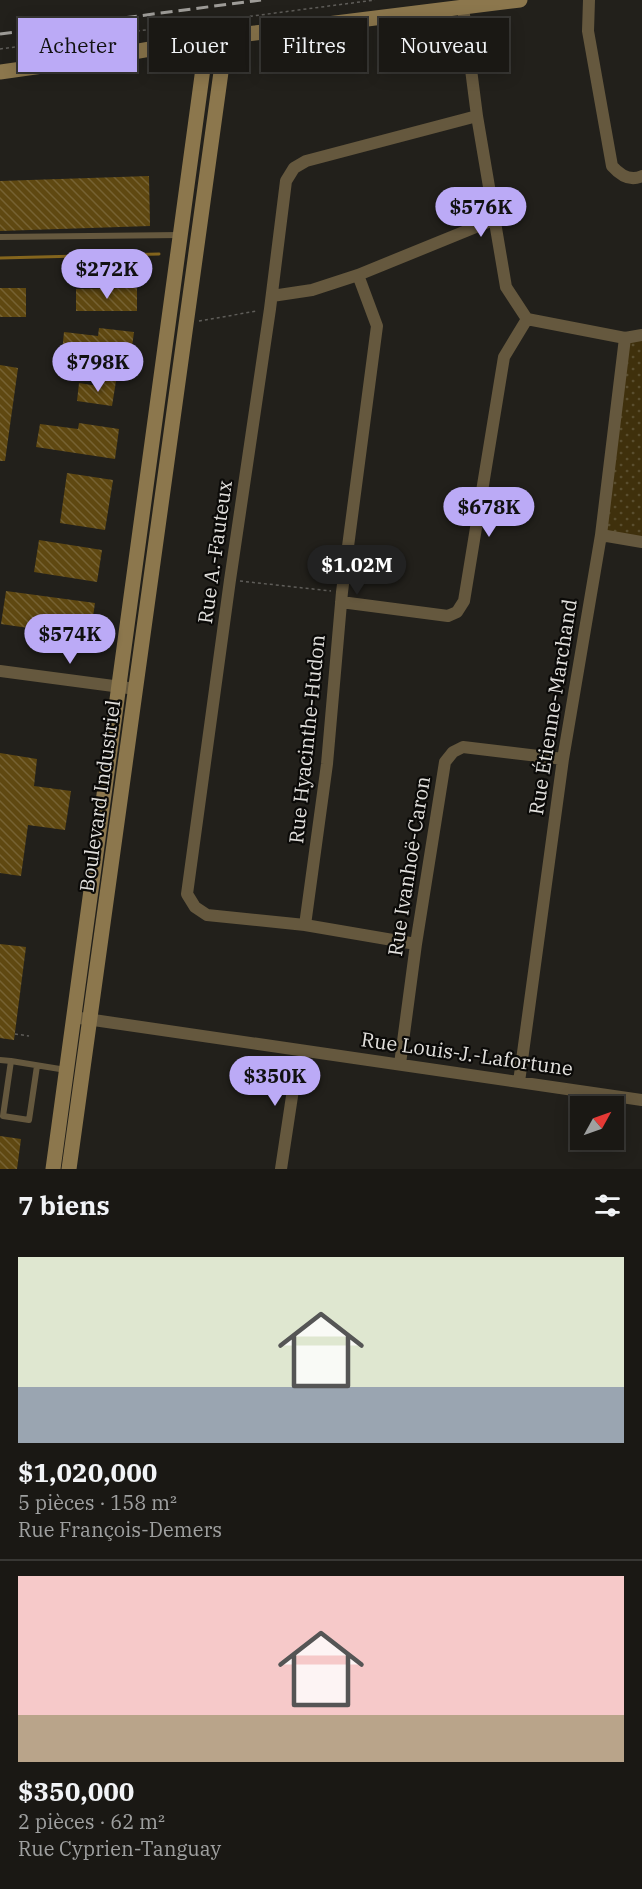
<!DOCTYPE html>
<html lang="fr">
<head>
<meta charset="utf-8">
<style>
	:root { --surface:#1a1814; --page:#272522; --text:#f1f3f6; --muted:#9fa0a0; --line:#383734; --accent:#bbaaf6 }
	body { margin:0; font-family:"IBM Plex Serif",serif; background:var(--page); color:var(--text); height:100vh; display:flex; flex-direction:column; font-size:22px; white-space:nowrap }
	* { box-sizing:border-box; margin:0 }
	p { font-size:20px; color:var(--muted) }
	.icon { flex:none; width:33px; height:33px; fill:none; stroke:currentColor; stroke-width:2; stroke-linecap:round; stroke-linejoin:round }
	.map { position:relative; height:1169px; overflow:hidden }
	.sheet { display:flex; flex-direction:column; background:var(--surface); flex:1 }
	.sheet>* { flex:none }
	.banner { position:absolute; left:18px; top:18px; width:606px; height:54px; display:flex; gap:12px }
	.needle { width:39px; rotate:50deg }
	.controls { position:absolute; left:570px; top:1096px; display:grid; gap:12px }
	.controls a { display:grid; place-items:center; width:54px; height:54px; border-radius:0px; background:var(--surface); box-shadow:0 3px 15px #0003,0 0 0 2px var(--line); font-size:30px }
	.price { position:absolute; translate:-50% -51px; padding:0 14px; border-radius:21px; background:var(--accent); color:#111; font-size:20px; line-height:39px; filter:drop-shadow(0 2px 3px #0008) }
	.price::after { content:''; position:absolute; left:50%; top:36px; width:18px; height:14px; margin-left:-9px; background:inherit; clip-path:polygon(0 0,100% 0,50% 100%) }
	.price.on { background:#222; color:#fff }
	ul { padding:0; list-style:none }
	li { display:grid; align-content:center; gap:12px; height:318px; padding:0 18px }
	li+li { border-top:2px solid var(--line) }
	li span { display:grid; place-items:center; height:186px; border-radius:0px; color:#555 }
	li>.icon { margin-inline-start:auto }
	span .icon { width:108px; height:108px; fill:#fffc; stroke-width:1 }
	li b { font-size:26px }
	h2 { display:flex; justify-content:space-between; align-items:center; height:72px; padding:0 18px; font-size:26px }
	.tag { padding:0 21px; border-radius:0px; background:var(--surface); box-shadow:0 3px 15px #0003,0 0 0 2px var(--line); font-size:21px; line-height:54px }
	.tag.on { background:var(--accent); color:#111 }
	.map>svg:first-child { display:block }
</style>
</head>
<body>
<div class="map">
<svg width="642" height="1169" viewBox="0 0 642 1169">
	<defs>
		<pattern id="park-dots" width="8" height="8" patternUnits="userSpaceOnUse" patternTransform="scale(1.5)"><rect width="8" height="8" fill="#3f300c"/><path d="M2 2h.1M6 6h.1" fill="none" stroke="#5a4e2f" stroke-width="1.8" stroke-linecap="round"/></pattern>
		<pattern id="building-back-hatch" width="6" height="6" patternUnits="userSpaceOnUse" patternTransform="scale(1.5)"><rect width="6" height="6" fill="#5f4811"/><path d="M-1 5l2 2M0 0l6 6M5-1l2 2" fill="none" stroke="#766233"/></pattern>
	</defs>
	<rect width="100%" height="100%" fill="#22201b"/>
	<!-- park -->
	<path fill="url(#park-dots)" d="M 642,335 L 642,542 L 601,535 L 625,338 Z"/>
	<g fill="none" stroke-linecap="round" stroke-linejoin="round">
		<!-- stream -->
		<path stroke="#84651d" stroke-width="3" d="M 0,258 L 159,254"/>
	</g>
	<!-- building -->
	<path fill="url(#building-back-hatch)" d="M 149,176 L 150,226 L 0,231 L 0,181 Z
		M 0,288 L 26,288 L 26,317 L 0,317 Z
		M 137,288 L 137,311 L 76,311 L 76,289 Z
		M 99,328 L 134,332 L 130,362 L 62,352 L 64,332 L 98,336 Z
		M 0,365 L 18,368 L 5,461 L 0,461 Z
		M 99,379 L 116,381 L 112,406 L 77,401 L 79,383 L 98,386 Z
		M 79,423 L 119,429 L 115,459 L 36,447 L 40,424 L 78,429 Z
		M 67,473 L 113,480 L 105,530 L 60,523 Z
		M 39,540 L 102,550 L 97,582 L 34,572 Z
		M 6,591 L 95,603 L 90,637 L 1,624 Z
		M 0,753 L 37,759 L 34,786 L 71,791 L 65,830 L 28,825 L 21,876 L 0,873 Z
		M 0,944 L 26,947 L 14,1040 L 0,1038 Z
		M 0,1136 L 21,1139 L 17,1169 L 0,1169 Z"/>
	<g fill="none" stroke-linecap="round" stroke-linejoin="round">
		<!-- path -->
		<path stroke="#5f5d59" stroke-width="1.5" stroke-dasharray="3 3" stroke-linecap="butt" d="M 0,49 L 375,0
			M 199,321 L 257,311
			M 240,581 L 331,591
			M 15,1034 L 29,1036"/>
		<!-- lane -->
		<path stroke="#65583e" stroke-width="6" d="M 0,237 L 180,235
			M 0,1060 L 11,1061 L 3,1116 L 29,1120 L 37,1066
			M 11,1061 L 66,1070"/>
		<!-- street -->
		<path stroke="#65583e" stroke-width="12" d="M 589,0 L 588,31 L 612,166 C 620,175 630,182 642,176
			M 463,7 L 477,116 L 506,287 L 527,319 L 625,338 L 642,335
			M 272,296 L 312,290 L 358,275 L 493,220
			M 601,535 L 642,542
			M 341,602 L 448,616 L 457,612 L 464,601 L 504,357 L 527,319
			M 0,671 L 136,689
			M 305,925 L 327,764 L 342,592 L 377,326 L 358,275
			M 416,944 L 305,925 L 207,915 L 195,907 L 187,894 L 230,580 L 270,309 L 286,181 L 294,168 L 306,161 L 477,116
			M 73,1017 L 642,1100
			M 400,1064 L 416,944 L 445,762 L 453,752 L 463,747 L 563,759
			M 519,1082 L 563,759 L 601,535 L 625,338
			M 281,1169 L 299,1050"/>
		<!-- secondary -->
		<path stroke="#8c774d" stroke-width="15" d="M 0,72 L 99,58 L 207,39 L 520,0
			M 53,1169 L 207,39
			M 69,1169 L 226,36"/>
		<!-- rail -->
		<path stroke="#9e9c98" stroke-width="3" stroke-dasharray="12 6" stroke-linecap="butt" d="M 0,34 L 261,0"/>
	</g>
	<g text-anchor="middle" stroke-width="4.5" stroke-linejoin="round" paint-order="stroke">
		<!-- street labels -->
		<g font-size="20" fill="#e2e0dd" stroke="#0b0a08">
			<text transform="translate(215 552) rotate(-82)" y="7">Rue A.-Fauteux</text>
			<text transform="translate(553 707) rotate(-81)" y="7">Rue Étienne-Marchand</text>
			<text transform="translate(307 739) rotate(-84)" y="7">Rue Hyacinthe-Hudon</text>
			<text transform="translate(100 796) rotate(-82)" y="7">Boulevard Industriel</text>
			<text transform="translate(409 866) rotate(-81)" y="7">Rue Ivanhoë-Caron</text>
			<text transform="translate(467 1054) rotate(8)" y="7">Rue Louis-J.-Lafortune</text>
		</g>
	</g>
</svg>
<div class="controls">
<a><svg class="needle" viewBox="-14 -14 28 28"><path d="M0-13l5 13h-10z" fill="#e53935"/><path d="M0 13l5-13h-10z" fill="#9fa0a0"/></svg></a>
</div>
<b class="price" style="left:481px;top:238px">$576K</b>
<b class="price" style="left:107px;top:300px">$272K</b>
<b class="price" style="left:98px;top:393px">$798K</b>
<b class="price" style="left:489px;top:538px">$678K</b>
<b class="price on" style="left:357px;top:596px">$1.02M</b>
<b class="price" style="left:70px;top:665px">$574K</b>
<b class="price" style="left:275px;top:1107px">$350K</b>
<div class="banner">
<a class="tag on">Acheter</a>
<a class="tag">Louer</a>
<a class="tag">Filtres</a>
<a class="tag">Nouveau</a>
</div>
</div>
<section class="sheet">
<h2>7 biens<svg class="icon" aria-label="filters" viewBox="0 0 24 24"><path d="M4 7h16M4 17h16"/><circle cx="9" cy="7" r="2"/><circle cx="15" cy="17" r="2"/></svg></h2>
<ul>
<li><span style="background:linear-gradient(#dfe7d0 70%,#9aa5b1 0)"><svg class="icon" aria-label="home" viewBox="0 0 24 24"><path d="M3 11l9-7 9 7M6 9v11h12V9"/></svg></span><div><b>$1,020,000</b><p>5 pièces · 158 m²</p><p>Rue François-Demers</p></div></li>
<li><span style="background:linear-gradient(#f6c9c9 75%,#b9a48a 0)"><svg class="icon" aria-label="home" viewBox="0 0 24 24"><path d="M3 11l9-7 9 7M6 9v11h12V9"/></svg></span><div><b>$350,000</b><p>2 pièces · 62 m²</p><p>Rue Cyprien-Tanguay</p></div></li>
</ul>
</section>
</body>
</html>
